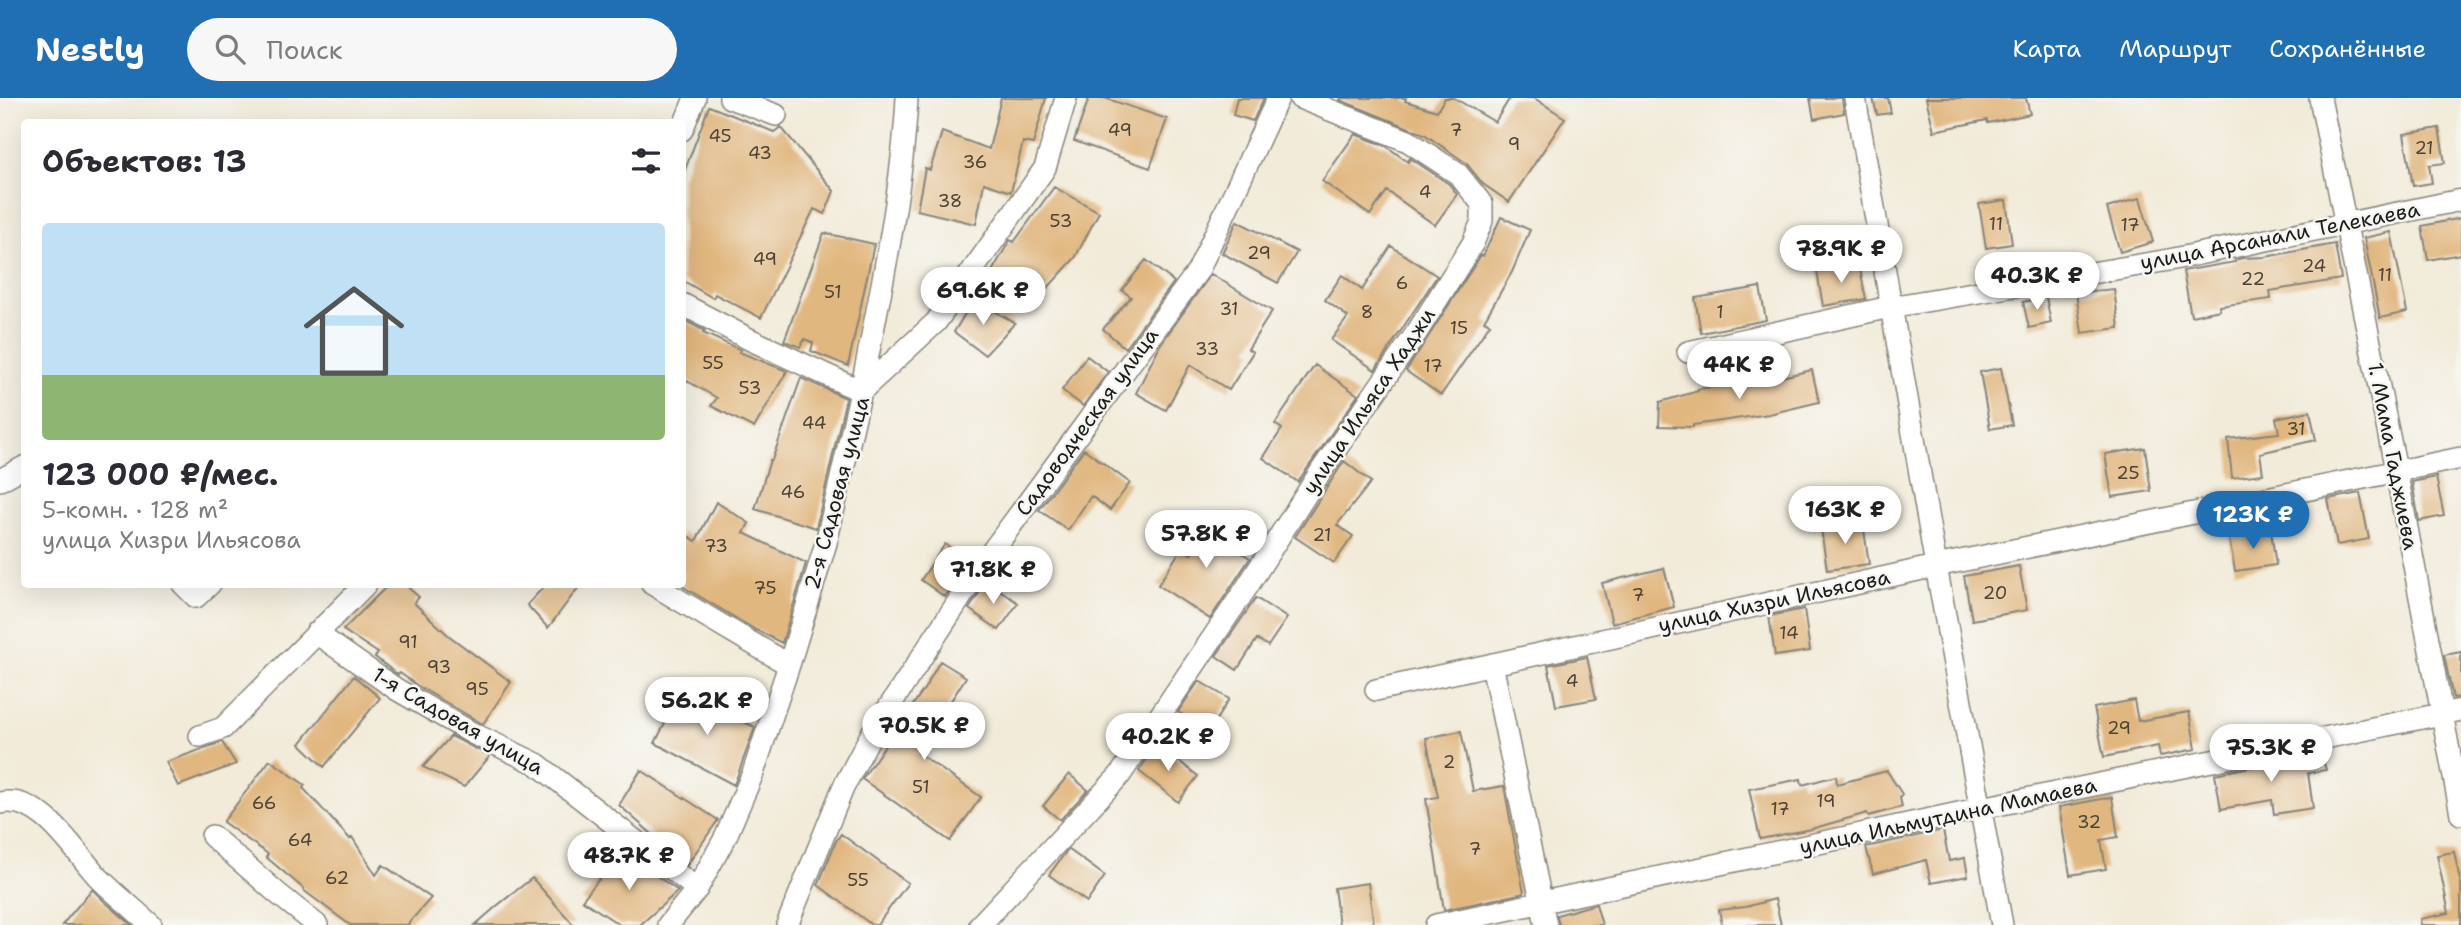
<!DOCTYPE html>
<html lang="ru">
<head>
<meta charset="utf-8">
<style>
	:root { --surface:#fff; --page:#f7f7f7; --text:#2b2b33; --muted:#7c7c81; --accent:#1f6fb2 }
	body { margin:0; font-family:"Shantell Sans",sans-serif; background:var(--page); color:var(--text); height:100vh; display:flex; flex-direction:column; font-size:26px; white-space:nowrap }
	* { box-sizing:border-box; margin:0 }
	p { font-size:23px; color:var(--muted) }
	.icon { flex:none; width:38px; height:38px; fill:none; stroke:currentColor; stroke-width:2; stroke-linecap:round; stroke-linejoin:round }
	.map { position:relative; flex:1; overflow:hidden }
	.side { position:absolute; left:21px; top:21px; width:665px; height:469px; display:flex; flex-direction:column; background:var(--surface); border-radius:7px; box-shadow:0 7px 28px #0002 }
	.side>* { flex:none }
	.price { position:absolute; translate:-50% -60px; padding:0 16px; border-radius:24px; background:#fff; color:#222; font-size:23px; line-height:46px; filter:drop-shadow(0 2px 4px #0008) }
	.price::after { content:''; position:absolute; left:50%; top:42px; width:21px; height:16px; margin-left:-10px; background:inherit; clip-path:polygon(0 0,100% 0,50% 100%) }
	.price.on { background:var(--accent); color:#fff }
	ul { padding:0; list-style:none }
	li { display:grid; align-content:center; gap:14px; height:371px; padding:0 21px }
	li span { display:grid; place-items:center; height:217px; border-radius:7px; color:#555 }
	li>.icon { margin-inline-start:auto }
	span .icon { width:126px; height:126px; fill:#fffc; stroke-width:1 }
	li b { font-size:30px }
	h2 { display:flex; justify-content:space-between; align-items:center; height:84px; padding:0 21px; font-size:30px }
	header { display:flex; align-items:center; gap:42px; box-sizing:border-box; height:98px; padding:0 35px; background:var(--accent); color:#fff }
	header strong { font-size:33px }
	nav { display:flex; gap:38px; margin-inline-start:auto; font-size:24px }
	.search { width:490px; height:63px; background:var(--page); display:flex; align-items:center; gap:18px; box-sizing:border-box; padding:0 24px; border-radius:38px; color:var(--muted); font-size:26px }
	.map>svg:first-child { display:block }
</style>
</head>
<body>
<header>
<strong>Nestly</strong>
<div class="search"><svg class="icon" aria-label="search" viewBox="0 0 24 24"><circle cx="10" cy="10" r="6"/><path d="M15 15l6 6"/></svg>Поиск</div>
<nav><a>Карта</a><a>Маршрут</a><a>Сохранённые</a></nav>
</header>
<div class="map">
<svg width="2461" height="827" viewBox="0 0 2461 827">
	<rect width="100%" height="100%" fill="#f6f6f2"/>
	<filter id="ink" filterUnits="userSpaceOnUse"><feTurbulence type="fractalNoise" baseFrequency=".0143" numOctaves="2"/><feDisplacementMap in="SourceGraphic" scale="14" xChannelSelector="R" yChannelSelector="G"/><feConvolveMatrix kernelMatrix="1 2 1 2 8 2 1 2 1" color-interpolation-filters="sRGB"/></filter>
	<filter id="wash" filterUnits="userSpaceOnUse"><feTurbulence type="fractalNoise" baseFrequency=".00686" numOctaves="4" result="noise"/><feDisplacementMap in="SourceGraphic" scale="28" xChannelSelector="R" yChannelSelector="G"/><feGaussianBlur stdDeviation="1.57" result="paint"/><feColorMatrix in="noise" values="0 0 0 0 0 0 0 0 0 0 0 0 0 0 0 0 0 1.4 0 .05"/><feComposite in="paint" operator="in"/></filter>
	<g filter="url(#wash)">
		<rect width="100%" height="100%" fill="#f2ebd9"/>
		<g id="blocks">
			<!-- building -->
			<path fill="#e1b780" d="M 1001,0 L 1046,0 L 1033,46 L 1023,44 L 1011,94 L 984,85 L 976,126 L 917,112 L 925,70 L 930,72 L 942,34 L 989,51 Z
				M 1089,0 L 1105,0 L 1167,21 L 1150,70 L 1074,43 Z
				M 1237,0 L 1264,0 L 1253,23 L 1233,17 Z
				M 1341,0 L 1406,0 L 1405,3 L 1437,13 L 1445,0 L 1454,0 L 1495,24 L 1510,0 L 1534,0 L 1565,20 L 1509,104 L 1483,86 L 1466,65 L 1424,36 L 1340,2 Z
				M 1810,0 L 1842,0 L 1844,15 L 1814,21 Z
				M 1873,0 L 1888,0 L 1891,15 L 1877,17 Z
				M 1926,0 L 2026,0 L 2030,16 L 1988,25 L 1987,22 L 1934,33 Z
				M 709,8 L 774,34 L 781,29 L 834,93 L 825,116 L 814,111 L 761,220 L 715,196 L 713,200 L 682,182 L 682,80 Z
				M 2439,30 L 2445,65 L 2429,67 L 2432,85 L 2413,88 L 2404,36 Z
				M 1355,36 L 1386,48 L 1408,64 L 1410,60 L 1449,86 L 1457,96 L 1435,127 L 1387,93 L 1370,117 L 1322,83 Z
				M 1054,89 L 1099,114 L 1075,160 L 1034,205 L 987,182 L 1010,142 L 1014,144 Z
				M 2140,100 L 2153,144 L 2120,154 L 2107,110 Z
				M 2006,102 L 2012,146 L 1986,150 L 1979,106 Z
				M 1501,119 L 1530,132 L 1512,174 L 1484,223 L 1490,226 L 1441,297 L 1406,273 L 1481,157 L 1483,158 Z
				M 2461,120 L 2461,156 L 2428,162 L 2422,128 Z
				M 1237,123 L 1297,154 L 1278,185 L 1222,155 Z
				M 2391,134 L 2407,214 L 2380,220 L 2364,140 Z
				M 824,135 L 874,146 L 848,268 L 811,253 L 813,245 L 805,241 L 800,249 L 784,243 Z
				M 2335,146 L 2341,181 L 2270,193 L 2271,201 L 2219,208 L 2220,212 L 2191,218 L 2183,173 L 2235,164 L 2235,162 L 2242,160 L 2265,159 Z
				M 1391,148 L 1437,178 L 1375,272 L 1331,242 L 1348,219 L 1325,202 L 1342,177 L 1362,192 Z
				M 1146,162 L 1174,184 L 1125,250 L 1103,231 L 1131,199 L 1122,192 Z
				M 1859,166 L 1866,201 L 1823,208 L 1817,174 Z
				M 1211,176 L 1272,213 L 1248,251 L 1253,254 L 1229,292 L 1190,267 L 1166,312 L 1136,295 L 1160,247 Z
				M 1760,189 L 1766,222 L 1701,235 L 1695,200 Z
				M 2114,191 L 2119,230 L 2082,235 L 2076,195 Z
				M 2046,199 L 2051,225 L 2029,230 L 2023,204 Z
				M 974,201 L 1015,225 L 985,257 L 954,234 Z
				M 682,221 L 705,233 L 703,235 L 741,252 L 739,254 L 787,273 L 754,330 L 711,308 L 717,300 L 682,280 Z
				M 1087,258 L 1108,274 L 1083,308 L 1062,292 Z
				M 1315,267 L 1358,297 L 1298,384 L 1263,360 L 1282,331 L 1275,326 Z
				M 2001,270 L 2012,327 L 1990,331 L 1980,274 Z
				M 1812,272 L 1819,304 L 1769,316 L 1693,327 L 1693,329 L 1659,328 L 1660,304 L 1698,293 L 1698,291 L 1748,284 L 1748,287 Z
				M 801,280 L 846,300 L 816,430 L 755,411 L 770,362 L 772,362 Z
				M 2310,313 L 2316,342 L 2260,355 L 2263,376 L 2232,380 L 2228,341 L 2279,335 L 2276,320 Z
				M 2145,350 L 2151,393 L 2112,399 L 2105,356 Z
				M 1084,351 L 1130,385 L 1110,412 L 1091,398 L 1068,432 L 1039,412 Z
				M 1344,363 L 1371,384 L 1337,427 L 1353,438 L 1334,465 L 1295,439 Z
				M 2436,379 L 2444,418 L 2419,423 L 2412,384 Z
				M 2360,395 L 2369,441 L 2337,447 L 2328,401 Z
				M 716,404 L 749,425 L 744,435 L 806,465 L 782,545 L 756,532 L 682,488 L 682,434 L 696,443 Z
				M 1212,420 L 1239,436 L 1232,449 L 1250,460 L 1210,521 L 1158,487 L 1182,450 L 1191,456 Z
				M 1863,425 L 1869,466 L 1827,472 L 1821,431 Z
				M 2271,433 L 2276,467 L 2235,473 L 2229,440 Z
				M 945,446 L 969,463 L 945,499 L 921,482 Z
				M 2019,468 L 2027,512 L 1972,522 L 1964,478 Z
				M 1664,470 L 1674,509 L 1612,525 L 1602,485 Z
				M 987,483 L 1018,505 L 999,532 L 969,511 Z
				M 389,486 L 404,486 L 419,499 L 414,505 L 448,537 L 511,584 L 483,626 L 418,588 L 400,575 L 398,577 L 375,559 L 378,555 L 343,532 Z
				M 546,486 L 581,486 L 548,530 L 527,507 Z
				M 1256,500 L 1287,520 L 1268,548 L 1257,541 L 1237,572 L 1216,558 Z
				M 1804,511 L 1810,553 L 1775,558 L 1769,518 Z
				M 2461,554 L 2461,599 L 2453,600 L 2444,557 Z
				M 1587,559 L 1596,601 L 1556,608 L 1548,567 Z
				M 940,563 L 966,579 L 918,655 L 981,699 L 950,743 L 862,681 L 926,588 Z
				M 354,578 L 380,600 L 324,669 L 300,646 Z
				M 1199,583 L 1229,601 L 1209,633 L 1178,614 Z
				M 681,594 L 755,629 L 734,687 L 655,645 Z
				M 2134,602 L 2138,623 L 2189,614 L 2196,651 L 2160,658 L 2158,648 L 2104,659 L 2094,610 Z
				M 1461,633 L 1473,693 L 1504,688 L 1524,795 L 1444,812 L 1426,701 L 1438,699 L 1426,640 Z
				M 451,638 L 490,658 L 464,689 L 423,669 Z
				M 222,644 L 236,666 L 178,688 L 166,664 Z
				M 1157,646 L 1198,678 L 1178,704 L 1139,673 Z
				M 2321,655 L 2326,672 L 2308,675 L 2313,710 L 2274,716 L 2272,702 L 2221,711 L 2215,676 Z
				M 270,662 L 305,687 L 303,690 L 350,741 L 352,739 L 376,777 L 383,767 L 431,800 L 407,827 L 350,827 L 303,792 L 304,791 L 266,759 L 268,756 L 223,724 Z
				M 641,672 L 718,722 L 687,767 L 619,707 Z
				M 1887,673 L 1902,696 L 1900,700 L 1902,709 L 1868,718 L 1867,715 L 1811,731 L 1760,741 L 1749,691 L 1801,681 L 1802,687 L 1836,678 L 1837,686 Z
				M 1069,676 L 1088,692 L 1060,722 L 1043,708 Z
				M 2112,699 L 2118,739 L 2101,742 L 2106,771 L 2070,777 L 2059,709 Z
				M 1943,732 L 1949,763 L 1965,760 L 1968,778 L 1931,785 L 1926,762 L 1873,776 L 1866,749 Z
				M 841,736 L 908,785 L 877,827 L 872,827 L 818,787 L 836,743 Z
				M 1068,751 L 1105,778 L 1087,804 L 1049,777 Z
				M 622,753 L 678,793 L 640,827 L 620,827 L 582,802 Z
				M 2454,754 L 2461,787 L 2461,827 L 2421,827 L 2420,821 L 2449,815 L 2437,757 Z
				M 532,780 L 574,827 L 475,827 L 498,807 Z
				M 1368,785 L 1374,827 L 1339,827 L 1334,790 Z
				M 92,791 L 103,802 L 132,827 L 62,827 Z
				M 1775,801 L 1781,827 L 1722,827 L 1719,812 L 1745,809 Z
				M 1596,806 L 1602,827 L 1559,827 L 1557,817 Z"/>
		</g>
	</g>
	<g filter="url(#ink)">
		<use href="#blocks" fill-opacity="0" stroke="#87847a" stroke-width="2"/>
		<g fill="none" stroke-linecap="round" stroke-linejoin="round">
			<!-- minor casing -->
			<g stroke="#87847a" stroke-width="24">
				<path id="minor" d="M 730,0 L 776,17
					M 1855,0 L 1936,468 L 2002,827
					M 2320,0 L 2396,372 L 2461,716
					M 682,32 L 695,0
					M 682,206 L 749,241 L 861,293 C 880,196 902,98 907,0
					M 1688,254 L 1890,209 L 2169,162 L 2461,102
					M 0,382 L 24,369
					M 183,486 L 196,499 L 210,486
					M 652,486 L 789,567
					M 316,535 L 396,591 L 472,635 L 537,666 L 697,791
					M 1492,566 L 1546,827
					M 1376,592 L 1936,468 L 2461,360
					M 200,638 L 223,630 L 366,486
					M 0,705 C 41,695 75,755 99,780 C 115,796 134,811 151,827
					M 212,738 L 277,795 L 317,827
					M 668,827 L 697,791 L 726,738 L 753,675 L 789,567 L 826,445 L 861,293 L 936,224 L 1045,70 L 1066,0
					M 787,827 L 843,690 L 872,635 L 982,467 L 1198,173 L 1278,0
					M 980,827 L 1120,677 L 1247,489 L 1323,370 L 1417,234 L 1473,145 L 1482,123 L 1482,106 L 1458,76 L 1408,43 L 1300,0
					M 1436,827 L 1982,710 L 2461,612"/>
			</g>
			<!-- minor -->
			<use href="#minor" stroke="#fff" stroke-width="21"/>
		</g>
	</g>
	<g text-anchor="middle" stroke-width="5" stroke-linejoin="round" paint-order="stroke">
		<!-- number labels -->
		<g font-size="18" fill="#4d4335">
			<text x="1120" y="38">49</text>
			<text x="1456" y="38">7</text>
			<text x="720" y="44">45</text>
			<text x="1514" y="52">9</text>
			<text x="2424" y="56">21</text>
			<text x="760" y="61">43</text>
			<text x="975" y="70">36</text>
			<text x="1425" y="100">4</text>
			<text x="950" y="109">38</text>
			<text x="1061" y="129">53</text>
			<text x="1996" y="132">11</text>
			<text x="2130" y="133">17</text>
			<text x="1259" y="161">29</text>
			<text x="765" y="167">49</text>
			<text x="2314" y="174">24</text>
			<text x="2385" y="183">11</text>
			<text x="2253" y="187">22</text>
			<text x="1402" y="191">6</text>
			<text x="833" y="200">51</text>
			<text x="1229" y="217">31</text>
			<text x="1367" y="220">8</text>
			<text x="1720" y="220">1</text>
			<text x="1459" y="236">15</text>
			<text x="1207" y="257">33</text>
			<text x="713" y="271">55</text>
			<text x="1433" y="274">17</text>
			<text x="750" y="296">53</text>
			<text x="814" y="331">44</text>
			<text x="2296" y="337">31</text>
			<text x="2128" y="381">25</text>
			<text x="793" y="400">46</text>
			<text x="1322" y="443">21</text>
			<text x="716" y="454">73</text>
			<text x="765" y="496">75</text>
			<text x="1995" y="501">20</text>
			<text x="1638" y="503">7</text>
			<text x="1789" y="541">14</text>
			<text x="408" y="550">91</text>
			<text x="439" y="575">93</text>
			<text x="1572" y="589">4</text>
			<text x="477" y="597">95</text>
			<text x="2119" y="636">29</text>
			<text x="1449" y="670">2</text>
			<text x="921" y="695">51</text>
			<text x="1826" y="709">19</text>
			<text x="264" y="711">66</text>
			<text x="1780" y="717">17</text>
			<text x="2089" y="730">32</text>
			<text x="300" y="748">64</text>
			<text x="1475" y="757">7</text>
			<text x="337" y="786">62</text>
			<text x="858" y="788">55</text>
		</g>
		<!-- street labels -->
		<g font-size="21" fill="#1c1c1c" stroke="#f6f6f2">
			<text transform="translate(2280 138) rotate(-11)" y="7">улица Арсанали Телекаева</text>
			<text transform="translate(1369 303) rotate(-56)" y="7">улица Ильяса Хаджи</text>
			<text transform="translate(1087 324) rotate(-54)" y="7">Садоводческая улица</text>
			<text transform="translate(2393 358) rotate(79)" y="7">1. Мама Гаджиева</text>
			<text transform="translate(837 395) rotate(-75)" y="7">2-я Садовая улица</text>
			<text transform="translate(1774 503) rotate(-12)" y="7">улица Хизри Ильясова</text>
			<text transform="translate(458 623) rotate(30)" y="7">1-я Садовая улица</text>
			<text transform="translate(1948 718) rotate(-12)" y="7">улица Ильмутдина Мамаева</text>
		</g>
	</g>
</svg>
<b class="price" style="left:1841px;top:187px">78.9K ₽</b>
<b class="price" style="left:2037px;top:214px">40.3K ₽</b>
<b class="price" style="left:983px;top:229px">69.6K ₽</b>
<b class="price" style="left:1739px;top:303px">44K ₽</b>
<b class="price" style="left:1845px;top:448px">163K ₽</b>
<b class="price on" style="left:2253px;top:453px">123K ₽</b>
<b class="price" style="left:1206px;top:472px">57.8K ₽</b>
<b class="price" style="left:993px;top:508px">71.8K ₽</b>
<b class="price" style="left:707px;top:639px">56.2K ₽</b>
<b class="price" style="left:924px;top:664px">70.5K ₽</b>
<b class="price" style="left:1168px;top:675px">40.2K ₽</b>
<b class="price" style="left:2271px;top:686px">75.3K ₽</b>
<b class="price" style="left:629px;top:794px">48.7K ₽</b>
<section class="side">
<h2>Объектов: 13<svg class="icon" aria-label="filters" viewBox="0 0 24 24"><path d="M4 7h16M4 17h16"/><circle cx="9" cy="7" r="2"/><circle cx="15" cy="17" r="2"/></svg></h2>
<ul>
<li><span style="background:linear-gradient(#bfe0f5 70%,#8fb573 0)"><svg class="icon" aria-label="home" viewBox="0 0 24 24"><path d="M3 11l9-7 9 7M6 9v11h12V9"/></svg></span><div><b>123 000 ₽/мес.</b><p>5-комн. · 128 m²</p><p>улица Хизри Ильясова</p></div></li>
</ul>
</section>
</div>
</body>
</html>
